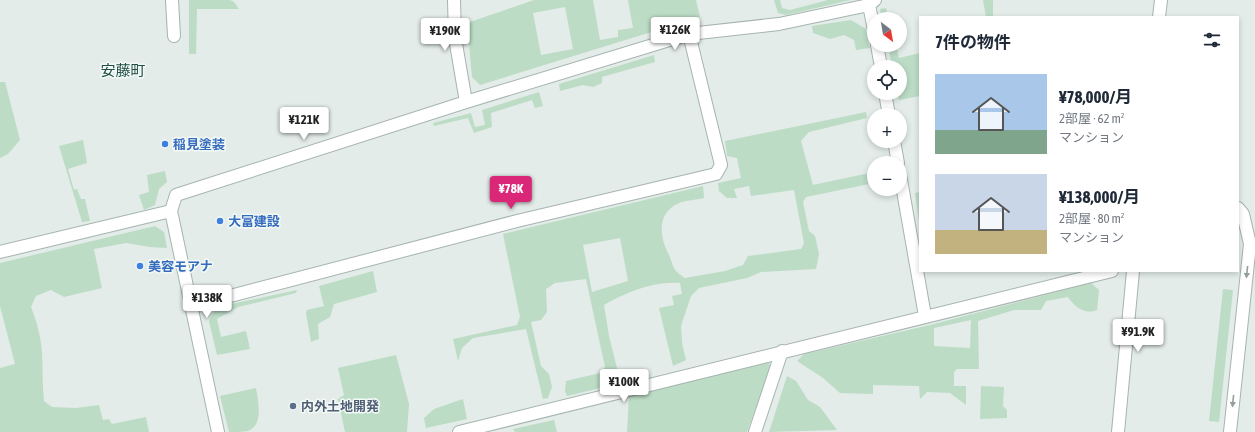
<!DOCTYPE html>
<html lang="ja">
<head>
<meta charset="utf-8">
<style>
	:root { --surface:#fff; --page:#f2f2f3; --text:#1f2937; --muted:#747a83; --accent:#db2777 }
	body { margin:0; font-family:"Asap Condensed","Noto Sans JP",sans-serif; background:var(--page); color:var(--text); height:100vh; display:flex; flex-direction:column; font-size:15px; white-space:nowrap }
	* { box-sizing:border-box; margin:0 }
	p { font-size:13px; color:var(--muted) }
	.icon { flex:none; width:22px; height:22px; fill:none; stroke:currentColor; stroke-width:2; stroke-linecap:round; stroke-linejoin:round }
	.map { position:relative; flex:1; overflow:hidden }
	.panel { position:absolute; left:919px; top:16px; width:320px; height:256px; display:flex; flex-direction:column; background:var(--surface); border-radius:0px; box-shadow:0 2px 6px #0003 }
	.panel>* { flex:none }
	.needle { width:26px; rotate:149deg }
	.controls { position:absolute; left:867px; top:12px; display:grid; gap:8px }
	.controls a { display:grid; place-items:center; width:40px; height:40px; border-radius:50%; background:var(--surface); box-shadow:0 2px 6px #0003; font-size:20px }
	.price { position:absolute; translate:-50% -34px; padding:0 9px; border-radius:4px; background:#fff; color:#222; font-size:13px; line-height:26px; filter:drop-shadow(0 1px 2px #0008) }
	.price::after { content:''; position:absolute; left:50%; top:24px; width:12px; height:9px; margin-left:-6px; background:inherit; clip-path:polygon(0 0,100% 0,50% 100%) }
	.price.current { background:var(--accent); color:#fff }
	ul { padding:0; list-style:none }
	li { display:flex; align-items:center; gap:12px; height:100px; padding:0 16px }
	li span { display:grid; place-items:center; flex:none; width:112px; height:80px; border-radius:0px; color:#555 }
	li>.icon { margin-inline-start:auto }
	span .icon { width:48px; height:48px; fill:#fffc; stroke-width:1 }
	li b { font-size:17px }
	h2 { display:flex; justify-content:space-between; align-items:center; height:48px; padding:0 16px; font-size:17px }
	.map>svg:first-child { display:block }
</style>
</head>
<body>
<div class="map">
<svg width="1255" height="432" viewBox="0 0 1255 432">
	<rect width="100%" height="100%" fill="#e3ece8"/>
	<!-- green -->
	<path fill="#bcdcc6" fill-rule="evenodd" d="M 189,0 L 230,0 L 234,2 L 239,9 L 197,9 L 196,54 L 189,54 Z
		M 534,0 L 593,0 L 600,40 L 618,37 L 618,30 L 633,28 L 628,0 L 696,0 L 700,17 L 480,85 L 472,77 L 467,23 ZM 565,7 L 573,49 L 541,55 L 533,13 Z
		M 774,0 L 780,0 L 782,8 L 790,10 L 828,0 L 851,0 L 786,15 L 778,13 Z
		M 983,0 L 993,0 L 993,17 L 986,17 Z
		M 886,8 L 889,19 L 882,19 L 880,9 Z
		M 851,20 L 866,29 L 870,48 L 856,50 L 854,40 L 844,35 L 830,39 L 813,33 L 812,26 Z
		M 888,45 L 896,45 L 899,58 L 920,53 L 920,96 L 899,100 L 897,93 L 900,93 L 900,67 L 892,67 Z
		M 654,55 L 655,62 L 602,77 L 602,83 L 593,87 L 583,85 L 560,91 L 559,84 Z
		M 0,82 L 5,82 L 20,140 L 8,154 L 0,158 Z
		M 539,92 L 543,106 L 535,108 L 532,100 L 491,113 L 492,127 L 474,133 L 468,118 L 434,126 L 433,123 L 471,113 L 475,127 L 485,125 L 482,110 Z
		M 866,112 L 867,118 L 809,132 L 801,141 L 813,185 L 874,172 L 874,183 L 806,197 L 803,202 L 809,231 L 815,236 L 819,254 L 816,269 L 761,272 L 747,278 L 699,288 L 691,296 L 681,326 L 682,343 L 686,360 L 673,366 L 659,308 L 674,305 L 672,296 L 682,294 L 680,283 C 652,281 627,292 604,305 L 609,336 L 619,376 L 617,384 L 567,396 L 565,391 L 566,381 L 600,373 L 605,367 L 586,279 L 555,283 L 546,289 L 547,312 L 541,320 L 531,322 L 541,366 L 549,374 L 552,387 L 548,398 L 543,399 L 526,329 L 473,338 L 462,348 L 458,361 L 453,339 L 517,325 L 520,317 L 503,234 L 703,186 L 704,198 C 696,200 686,200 679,203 C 657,213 659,235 668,253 C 675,267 670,268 685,278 L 725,271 L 743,265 L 748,256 L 801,249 L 804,243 L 794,190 L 751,196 L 749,186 L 734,189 L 737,198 L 727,198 L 719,191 L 718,183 L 741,178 L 737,158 L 727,156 L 725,141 ZM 620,238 L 628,281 L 592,292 L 583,245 Z
		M 83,140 L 87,163 L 68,169 L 74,190 L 77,189 L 81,199 L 85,199 L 90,221 L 82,222 L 59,146 Z
		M 165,171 L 167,182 L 159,189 L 155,205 L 144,210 L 139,195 L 149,192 L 147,175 Z
		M 920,192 L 920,229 L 915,193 Z
		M 155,226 L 164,232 L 167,248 L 150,247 L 126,243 L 94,249 L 102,288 L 64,297 L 51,290 L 36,296 L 31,307 C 37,322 41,337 42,353 C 43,369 42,385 44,401 L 52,407 L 76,408 L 99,405 L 103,420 L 109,419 L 112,424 L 146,417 L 149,432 L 0,432 L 0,368 L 15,364 L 0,306 L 0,263 Z
		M 373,271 L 377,292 L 334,304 L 330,317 L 318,324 L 319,339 L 311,342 L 306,313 L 307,310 L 324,306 L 319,286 Z
		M 1091,283 L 1099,290 L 1097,310 C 1084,315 1075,307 1068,297 L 1046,301 L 1041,310 L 1014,310 L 978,321 L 979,369 L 957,369 L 954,372 L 954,386 L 966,386 L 966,405 L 950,393 L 927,392 L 920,399 L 919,386 L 873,385 L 873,394 L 840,393 L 823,378 L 797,361 L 804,354 L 930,325 ZM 971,320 L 970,348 L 934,346 L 934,328 Z
		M 1223,289 L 1233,290 L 1219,422 L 1209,421 Z
		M 297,290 L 296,293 L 238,307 L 217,319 L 221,337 L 246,331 L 250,349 L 217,355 L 209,321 L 217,307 Z
		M 396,355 L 409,404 L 407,432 L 345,432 L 338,399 L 344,395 L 338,368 Z
		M 767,361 L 771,366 L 747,432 L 627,432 L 629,397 Z
		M 787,376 L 796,381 L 808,400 L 820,407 L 837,430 L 769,432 Z
		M 981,386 L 1004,387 L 1003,406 L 1007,410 L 1007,418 L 980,419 Z
		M 256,388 C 258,401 264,425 248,431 C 243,432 234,432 229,432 L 220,396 Z
		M 463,399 L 467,419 L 426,428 L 424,418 L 434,409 Z
		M 554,420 L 557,432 L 515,432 L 513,429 Z"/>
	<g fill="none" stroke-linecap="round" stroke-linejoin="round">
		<!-- minor casing -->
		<g stroke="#a6b4af" stroke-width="14">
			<path id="minor" d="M 172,0 L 174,36
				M 454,0 L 455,38 L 466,102
				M 869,5 L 874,30
				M 1159,17 L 1161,0
				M 877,45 L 881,67
				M 885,93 L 889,115
				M 894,141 L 898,163
				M 900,174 L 925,316
				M 0,252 L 171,211
				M 192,306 L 517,221 L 716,174 L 721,165 L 689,34
				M 218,432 L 171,211 L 176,195 L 466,102 L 689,34 L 779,24 L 869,5 L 875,0
				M 459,432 L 1112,271
				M 755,432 L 782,351
				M 1118,432 L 1133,271
				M 1230,432 L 1250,244 L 1243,214 L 1238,208"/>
		</g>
		<!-- minor -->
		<use href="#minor" stroke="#fff" stroke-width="12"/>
	</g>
	<!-- one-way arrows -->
	<defs><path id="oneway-solid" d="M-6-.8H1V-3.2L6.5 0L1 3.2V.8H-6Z"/></defs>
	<g fill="#919e9b">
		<use href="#oneway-solid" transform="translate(1247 272) rotate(96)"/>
		<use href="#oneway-solid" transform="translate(1233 401) rotate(96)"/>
	</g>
	<!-- markers -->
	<g fill="#3f7fe0" stroke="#f3f9f6" stroke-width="1.5">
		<circle cx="165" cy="144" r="4"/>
		<circle cx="220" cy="221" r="4"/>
		<circle cx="140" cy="266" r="4"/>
	</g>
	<circle fill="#5c6f8a" stroke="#f3f9f6" stroke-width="1.5" cx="293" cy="406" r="4"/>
	<g text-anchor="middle" stroke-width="3" stroke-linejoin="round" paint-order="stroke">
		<!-- shop labels -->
		<g font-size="13" font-weight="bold" fill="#366cbe" stroke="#f3f9f6" text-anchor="start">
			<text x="173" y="149">稲見塗装</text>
			<text x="228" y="226">大富建設</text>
			<text x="148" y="271">美容モアナ</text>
		</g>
		<!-- service labels -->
		<g font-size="13" font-weight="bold" fill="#4e5e75" stroke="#f3f9f6" text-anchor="start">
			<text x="301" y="411">内外土地開発</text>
		</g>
		<!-- quarter labels -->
		<g font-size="15" fill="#204e45" stroke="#f3f9f6">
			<text x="123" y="76">安藤町</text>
		</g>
	</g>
</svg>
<div class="controls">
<a><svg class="needle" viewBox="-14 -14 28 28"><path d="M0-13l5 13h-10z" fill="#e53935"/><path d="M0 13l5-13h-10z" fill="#747a83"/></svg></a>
<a><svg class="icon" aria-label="locate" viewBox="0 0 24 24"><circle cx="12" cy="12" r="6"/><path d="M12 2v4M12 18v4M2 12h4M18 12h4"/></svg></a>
<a>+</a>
<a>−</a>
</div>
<b class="price" style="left:675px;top:51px">¥126K</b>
<b class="price" style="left:445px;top:52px">¥190K</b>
<b class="price" style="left:304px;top:141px">¥121K</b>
<b class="price current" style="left:511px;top:210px">¥78K</b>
<b class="price" style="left:207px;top:319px">¥138K</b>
<b class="price" style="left:1138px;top:353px">¥91.9K</b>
<b class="price" style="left:624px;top:403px">¥100K</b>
<section class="panel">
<h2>7件の物件<svg class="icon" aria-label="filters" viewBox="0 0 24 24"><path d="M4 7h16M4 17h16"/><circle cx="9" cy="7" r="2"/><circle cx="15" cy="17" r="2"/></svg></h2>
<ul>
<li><span style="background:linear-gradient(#a9c7e8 70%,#7fa58c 0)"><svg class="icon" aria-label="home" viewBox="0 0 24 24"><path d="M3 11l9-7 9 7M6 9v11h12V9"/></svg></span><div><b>¥78,000/月</b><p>2部屋 · 62 m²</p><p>マンション</p></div></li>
<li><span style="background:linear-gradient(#c9d6e8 70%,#c2b280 0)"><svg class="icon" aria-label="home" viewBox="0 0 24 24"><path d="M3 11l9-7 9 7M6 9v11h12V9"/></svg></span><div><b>¥138,000/月</b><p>2部屋 · 80 m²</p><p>マンション</p></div></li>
</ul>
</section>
</div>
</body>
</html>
